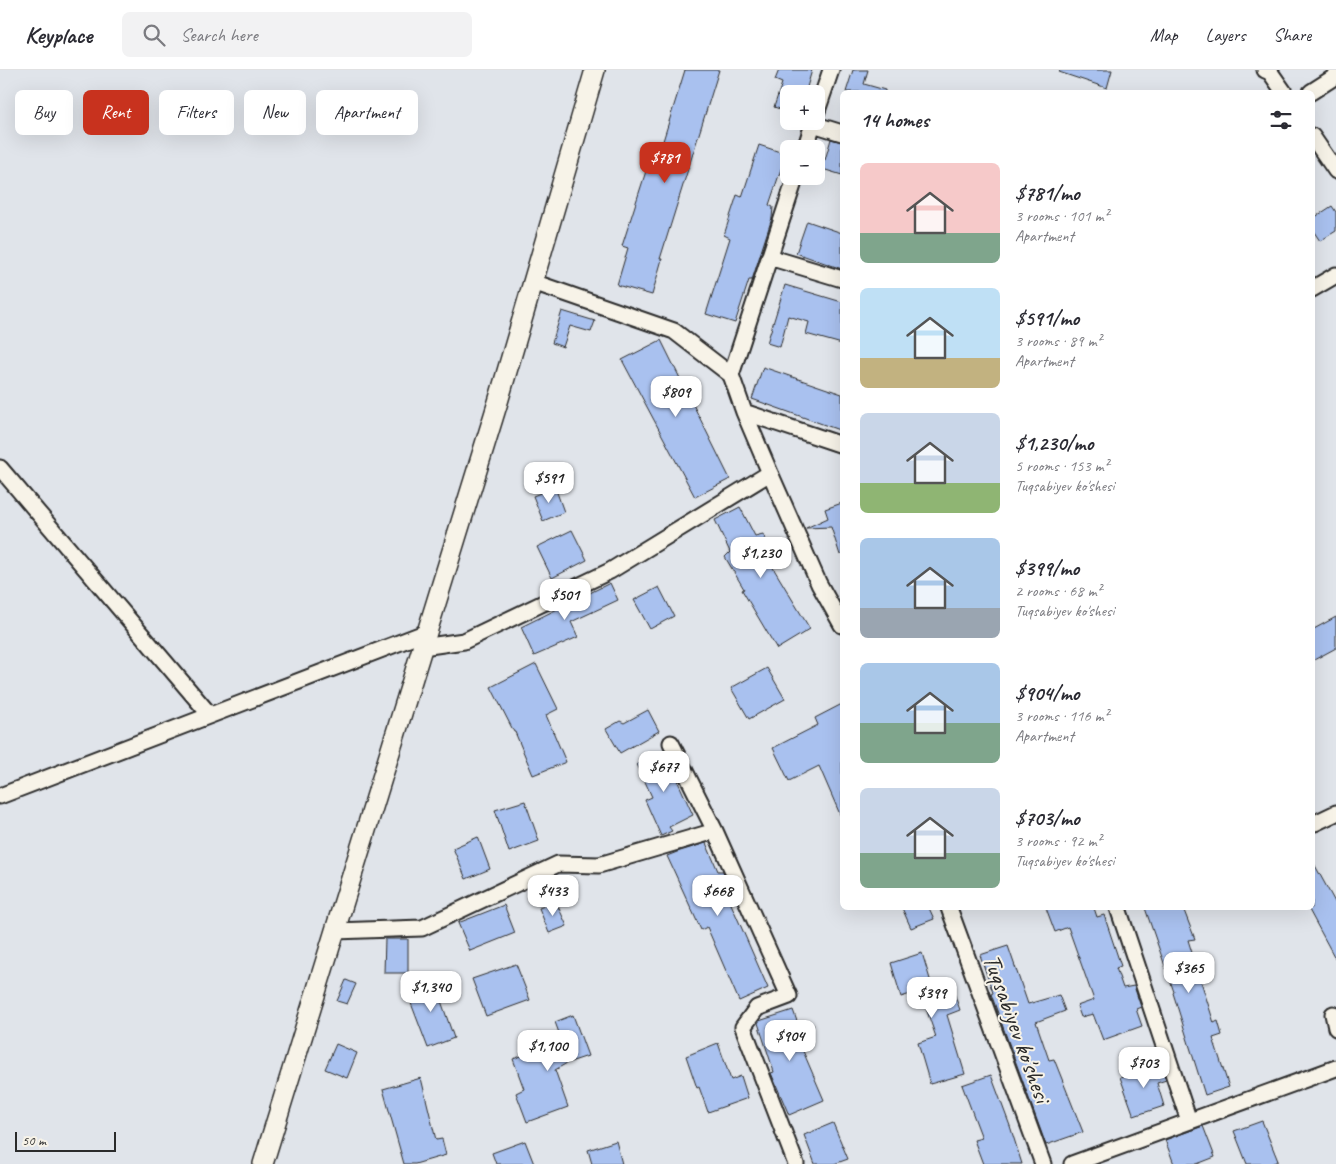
<!DOCTYPE html>
<html lang="en">
<head>
<meta charset="utf-8">
<style>
	:root { --surface:#fff; --page:#f2f2f3; --text:#2b2b33; --muted:#7c7c81; --line:#e1e1e2; --accent:#c8321e }
	body { margin:0; font-family:Caveat,sans-serif; background:var(--page); color:var(--text); height:100vh; display:flex; flex-direction:column; font-size:19px; white-space:nowrap }
	* { box-sizing:border-box; margin:0 }
	p { font-size:16px; color:var(--muted) }
	.icon { flex:none; width:28px; height:28px; fill:none; stroke:currentColor; stroke-width:2; stroke-linecap:round; stroke-linejoin:round }
	.map { position:relative; flex:1; overflow:hidden }
	.sheet { position:absolute; left:840px; top:20px; width:475px; height:820px; display:flex; flex-direction:column; background:var(--surface); border-radius:8px; box-shadow:0 5px 20px #0002 }
	.sheet>* { flex:none }
	.top-card { position:absolute; left:15px; top:20px; width:475px; height:45px; display:flex; gap:10px }
	.controls { position:absolute; left:780px; top:15px; display:grid; gap:10px }
	.controls a { display:grid; place-items:center; width:45px; height:45px; border-radius:8px; background:var(--surface); box-shadow:0 5px 20px #0002; font-size:25px }
	.scale { position:absolute; left:15px; bottom:12px; width:101px; box-sizing:border-box; padding-left:5px; border:2px solid #2b2b2b; border-top:0; font-size:14px; line-height:18px; white-space:nowrap; color:#2b2b2b; -webkit-text-stroke:4px #f7f3e8; paint-order:stroke }
	.price { position:absolute; translate:-50% -42px; padding:0 11px; border-radius:10px; background:#fff; color:#222; font-size:16px; line-height:32px; filter:drop-shadow(0 1px 2px #0008) }
	.price::after { content:''; position:absolute; left:50%; top:30px; width:15px; height:11px; margin-left:-8px; background:inherit; clip-path:polygon(0 0,100% 0,50% 100%) }
	.price.on { background:var(--accent); color:#fff }
	ul { padding:0; list-style:none }
	li { display:flex; align-items:center; gap:15px; height:125px; padding:0 20px }
	li span { display:grid; place-items:center; flex:none; width:140px; height:100px; border-radius:8px; color:#555 }
	li>.icon { margin-inline-start:auto }
	span .icon { width:60px; height:60px; fill:#fffc; stroke-width:1 }
	li b { font-size:21px }
	h2 { display:flex; justify-content:space-between; align-items:center; height:60px; padding:0 20px; font-size:21px }
	.chip { padding:0 18px; border-radius:8px; background:var(--surface); box-shadow:0 5px 20px #0002; font-size:18px; line-height:45px }
	.chip.on { background:var(--accent); color:#fff }
	header { display:flex; align-items:center; gap:30px; box-sizing:border-box; height:70px; padding:0 25px; background:var(--surface); border-bottom:1px solid var(--line) }
	header strong { font-size:24px }
	nav { display:flex; gap:28px; margin-inline-start:auto; font-size:18px }
	.search { width:350px; height:45px; background:var(--page); display:flex; align-items:center; gap:12px; box-sizing:border-box; padding:0 18px; border-radius:8px; color:var(--muted); font-size:19px }
	.map>svg:first-child { display:block }
</style>
</head>
<body>
<header>
<strong>Keyplace</strong>
<div class="search"><svg class="icon" aria-label="search" viewBox="0 0 24 24"><circle cx="10" cy="10" r="6"/><path d="M15 15l6 6"/></svg>Search here</div>
<nav><a>Map</a><a>Layers</a><a>Share</a></nav>
</header>
<div class="map">
<svg width="1336" height="1094" viewBox="0 0 1336 1094">
	<rect width="100%" height="100%" fill="#e0e4ea"/>
	<filter id="ink" filterUnits="userSpaceOnUse"><feTurbulence type="fractalNoise" baseFrequency=".02" numOctaves="2"/><feDisplacementMap in="SourceGraphic" scale="10" xChannelSelector="R" yChannelSelector="G"/><feConvolveMatrix kernelMatrix="1 2 1 2 8 2 1 2 1" color-interpolation-filters="sRGB"/></filter>
	<g filter="url(#ink)">
		<!-- building -->
		<path fill="#a9c1ef" stroke="#2b2b2b" d="M 685,0 L 719,0 L 660,189 L 662,189 L 652,225 L 617,215 L 628,178 L 622,176 L 647,98 L 654,100 Z
			M 779,0 L 812,0 L 805,24 L 789,24 L 789,42 L 774,37 L 782,13 L 775,10 Z
			M 853,0 L 868,0 L 864,14 L 885,20 L 885,22 L 846,22 Z
			M 1060,0 L 1112,0 L 1107,18 L 1059,2 Z
			M 831,69 L 842,72 L 842,105 L 816,97 L 816,88 L 825,90 Z
			M 759,75 L 786,84 L 769,135 L 773,137 L 772,148 L 752,210 L 749,210 L 735,253 L 706,244 L 730,168 L 724,165 L 737,125 L 742,127 Z
			M 1332,136 L 1336,142 L 1336,161 L 1320,171 L 1312,159 L 1312,149 Z
			M 807,151 L 842,163 L 842,199 L 796,183 Z
			M 785,215 L 842,232 L 842,274 L 806,264 L 809,252 L 788,246 L 780,277 L 767,273 Z
			M 562,241 L 595,251 L 591,262 L 570,256 L 563,277 L 552,273 Z
			M 661,270 L 730,409 L 695,427 L 622,290 Z
			M 763,297 L 842,324 L 842,361 L 752,329 Z
			M 555,417 L 564,442 L 543,451 L 533,426 Z
			M 842,433 L 842,484 L 840,485 L 831,457 L 806,458 L 828,448 L 825,439 Z
			M 740,437 L 755,466 L 763,464 L 776,493 L 772,496 L 810,559 L 777,579 L 742,520 L 744,519 L 725,487 L 730,482 L 715,450 Z
			M 572,460 L 587,490 L 552,508 L 537,477 Z
			M 610,513 L 618,530 L 571,552 L 578,567 L 534,586 L 521,557 Z
			M 659,517 L 674,546 L 650,559 L 634,530 Z
			M 1336,547 L 1336,578 L 1312,591 L 1312,560 Z
			M 536,594 L 558,639 L 546,645 L 566,692 L 533,705 L 515,662 L 514,662 L 491,617 Z
			M 767,598 L 785,629 L 749,649 L 731,618 Z
			M 842,634 L 842,749 L 819,696 L 789,711 L 773,678 L 818,655 L 815,648 Z
			M 648,640 L 659,661 L 620,683 L 606,659 L 620,651 L 624,653 Z
			M 664,681 L 679,711 L 678,712 L 693,745 L 669,757 L 672,761 L 661,766 L 645,730 L 652,727 L 637,694 Z
			M 525,731 L 539,771 L 509,782 L 495,740 Z
			M 478,767 L 490,799 L 466,809 L 453,778 Z
			M 706,773 L 718,801 L 723,801 L 726,808 L 721,811 L 768,918 L 739,931 L 707,857 L 701,860 L 667,786 L 677,782 Z
			M 1312,790 L 1336,834 L 1336,890 L 1308,838 L 1312,838 Z
			M 556,832 L 567,856 L 549,863 L 539,838 Z
			M 504,835 L 515,863 L 470,881 L 458,853 Z
			M 902,838 L 929,838 L 934,849 L 911,858 Z
			M 1046,838 L 1094,838 L 1097,847 L 1104,845 L 1121,896 L 1116,898 L 1123,918 L 1134,916 L 1141,937 L 1136,939 L 1142,956 L 1103,970 L 1093,944 L 1081,947 L 1077,936 L 1094,930 L 1068,857 L 1055,862 Z
			M 1145,838 L 1183,838 L 1195,869 L 1188,870 L 1214,953 L 1218,951 L 1222,965 L 1213,968 L 1229,1017 L 1205,1025 L 1173,923 L 1174,922 Z
			M 385,869 L 408,869 L 408,903 L 384,903 Z
			M 1008,876 L 1028,934 L 1059,925 L 1065,941 L 1036,952 L 1049,990 L 1054,989 L 1083,1062 L 1046,1075 L 991,924 L 993,923 L 980,885 Z
			M 922,883 L 936,929 L 954,923 L 960,940 L 947,945 L 965,1004 L 930,1014 L 918,973 L 936,967 L 920,921 L 901,927 L 891,893 Z
			M 516,894 L 530,930 L 486,946 L 472,909 Z
			M 436,908 L 443,927 L 440,928 L 454,968 L 428,978 L 406,920 Z
			M 346,910 L 356,914 L 347,934 L 337,931 Z
			M 793,940 L 798,954 L 814,955 L 801,963 L 804,973 L 800,974 L 824,1030 L 789,1045 L 771,1003 L 774,1002 L 758,953 L 759,951 Z
			M 573,945 L 588,986 L 567,993 L 555,1000 L 568,1037 L 527,1052 L 516,1023 L 524,1019 L 513,989 L 562,971 L 555,952 Z
			M 718,973 L 731,1010 L 741,1006 L 748,1028 L 708,1042 L 699,1017 L 697,1018 L 686,986 Z
			M 336,974 L 357,983 L 347,1008 L 325,999 Z
			M 1160,994 L 1166,1010 L 1157,1013 L 1164,1036 L 1134,1046 L 1120,1007 Z
			M 991,1005 L 1010,1056 L 1022,1094 L 983,1094 L 974,1070 L 982,1068 L 962,1015 Z
			M 421,1008 L 436,1070 L 442,1069 L 446,1085 L 415,1094 L 404,1094 L 383,1019 Z
			M 1262,1051 L 1278,1091 L 1271,1094 L 1247,1094 L 1234,1061 Z
			M 833,1053 L 848,1089 L 834,1094 L 815,1094 L 804,1065 Z
			M 1203,1056 L 1215,1087 L 1197,1094 L 1174,1094 L 1165,1070 Z
			M 525,1071 L 534,1094 L 496,1094 L 492,1083 Z
			M 616,1071 L 622,1094 L 592,1094 L 588,1080 Z"/>
		<g fill="none" stroke-linecap="round" stroke-linejoin="round">
			<!-- minor casing -->
			<g stroke="#2b2b2b" stroke-width="19">
				<path id="minor" d="M 1265,0 L 1270,2 L 1284,22
					M 1311,22 L 1336,6
					M 816,44 L 831,0
					M 813,54 L 842,63
					M 1312,66 L 1336,101
					M 805,79 L 814,51
					M 769,187 L 842,209
					M 533,212 L 674,261 L 731,305 L 744,342 L 770,403 L 819,514 L 842,555
					M 1312,219 L 1336,205
					M 731,305 L 796,106
					M 744,342 L 842,375
					M 0,398 L 210,645
					M 422,577 L 464,571 L 610,501 L 770,403
					M 671,673 L 715,761 L 789,926 L 757,938 L 743,957 L 796,1094
					M 0,726 L 427,562
					M 1315,753 L 1336,743
					M 949,838 L 1043,1094
					M 1118,838 L 1189,1051
					M 335,861 L 422,858 L 558,794 L 599,795 L 715,761
					M 1333,944 L 1336,958
					M 1072,1094 L 1336,998"/>
			</g>
			<!-- major casing -->
			<g stroke="#2b2b2b" stroke-width="22">
				<path id="major" d="M 263,1094 L 498,332 L 595,0"/>
			</g>
			<!-- minor -->
			<use href="#minor" stroke="#f7f3e8" stroke-width="15"/>
			<!-- major -->
			<use href="#major" stroke="#f7f3e8" stroke-width="19"/>
		</g>
	</g>
	<g text-anchor="middle" stroke-width="4" stroke-linejoin="round" paint-order="stroke">
		<!-- street labels -->
		<g font-size="25" fill="#2b2b2b" stroke="#f7f3e8">
			<text transform="translate(1018 958) rotate(70)" y="9">Tuqsabiyev ko'shesi</text>
		</g>
	</g>
</svg>
<div class="controls">
<a>+</a>
<a>−</a>
</div>
<div class="scale">50 m</div>
<b class="price on" style="left:665px;top:114px">$781</b>
<b class="price" style="left:676px;top:348px">$809</b>
<b class="price" style="left:549px;top:434px">$591</b>
<b class="price" style="left:761px;top:509px">$1,230</b>
<b class="price" style="left:565px;top:551px">$501</b>
<b class="price" style="left:664px;top:723px">$677</b>
<b class="price" style="left:553px;top:847px">$433</b>
<b class="price" style="left:718px;top:847px">$668</b>
<b class="price" style="left:1189px;top:924px">$365</b>
<b class="price" style="left:431px;top:943px">$1,340</b>
<b class="price" style="left:932px;top:949px">$399</b>
<b class="price" style="left:790px;top:992px">$904</b>
<b class="price" style="left:548px;top:1002px">$1,100</b>
<b class="price" style="left:1144px;top:1019px">$703</b>
<div class="top-card">
<a class="chip">Buy</a>
<a class="chip on">Rent</a>
<a class="chip">Filters</a>
<a class="chip">New</a>
<a class="chip">Apartment</a>
</div>
<section class="sheet">
<h2>14 homes<svg class="icon" aria-label="filters" viewBox="0 0 24 24"><path d="M4 7h16M4 17h16"/><circle cx="9" cy="7" r="2"/><circle cx="15" cy="17" r="2"/></svg></h2>
<ul>
<li><span style="background:linear-gradient(#f6c9c9 70%,#7fa58c 0)"><svg class="icon" aria-label="home" viewBox="0 0 24 24"><path d="M3 11l9-7 9 7M6 9v11h12V9"/></svg></span><div><b>$781/mo</b><p>3 rooms · 101 m²</p><p>Apartment</p></div></li>
<li><span style="background:linear-gradient(#bfe0f5 70%,#c2b280 0)"><svg class="icon" aria-label="home" viewBox="0 0 24 24"><path d="M3 11l9-7 9 7M6 9v11h12V9"/></svg></span><div><b>$591/mo</b><p>3 rooms · 89 m²</p><p>Apartment</p></div></li>
<li><span style="background:linear-gradient(#c9d6e8 70%,#8fb573 0)"><svg class="icon" aria-label="home" viewBox="0 0 24 24"><path d="M3 11l9-7 9 7M6 9v11h12V9"/></svg></span><div><b>$1,230/mo</b><p>5 rooms · 153 m²</p><p>Tuqsabiyev ko'shesi</p></div></li>
<li><span style="background:linear-gradient(#a9c7e8 70%,#9aa5b1 0)"><svg class="icon" aria-label="home" viewBox="0 0 24 24"><path d="M3 11l9-7 9 7M6 9v11h12V9"/></svg></span><div><b>$399/mo</b><p>2 rooms · 68 m²</p><p>Tuqsabiyev ko'shesi</p></div></li>
<li><span style="background:linear-gradient(#a9c7e8 60%,#7fa58c 0)"><svg class="icon" aria-label="home" viewBox="0 0 24 24"><path d="M3 11l9-7 9 7M6 9v11h12V9"/></svg></span><div><b>$904/mo</b><p>3 rooms · 116 m²</p><p>Apartment</p></div></li>
<li><span style="background:linear-gradient(#c9d6e8 65%,#7fa58c 0)"><svg class="icon" aria-label="home" viewBox="0 0 24 24"><path d="M3 11l9-7 9 7M6 9v11h12V9"/></svg></span><div><b>$703/mo</b><p>3 rooms · 92 m²</p><p>Tuqsabiyev ko'shesi</p></div></li>
</ul>
</section>
</div>
</body>
</html>
